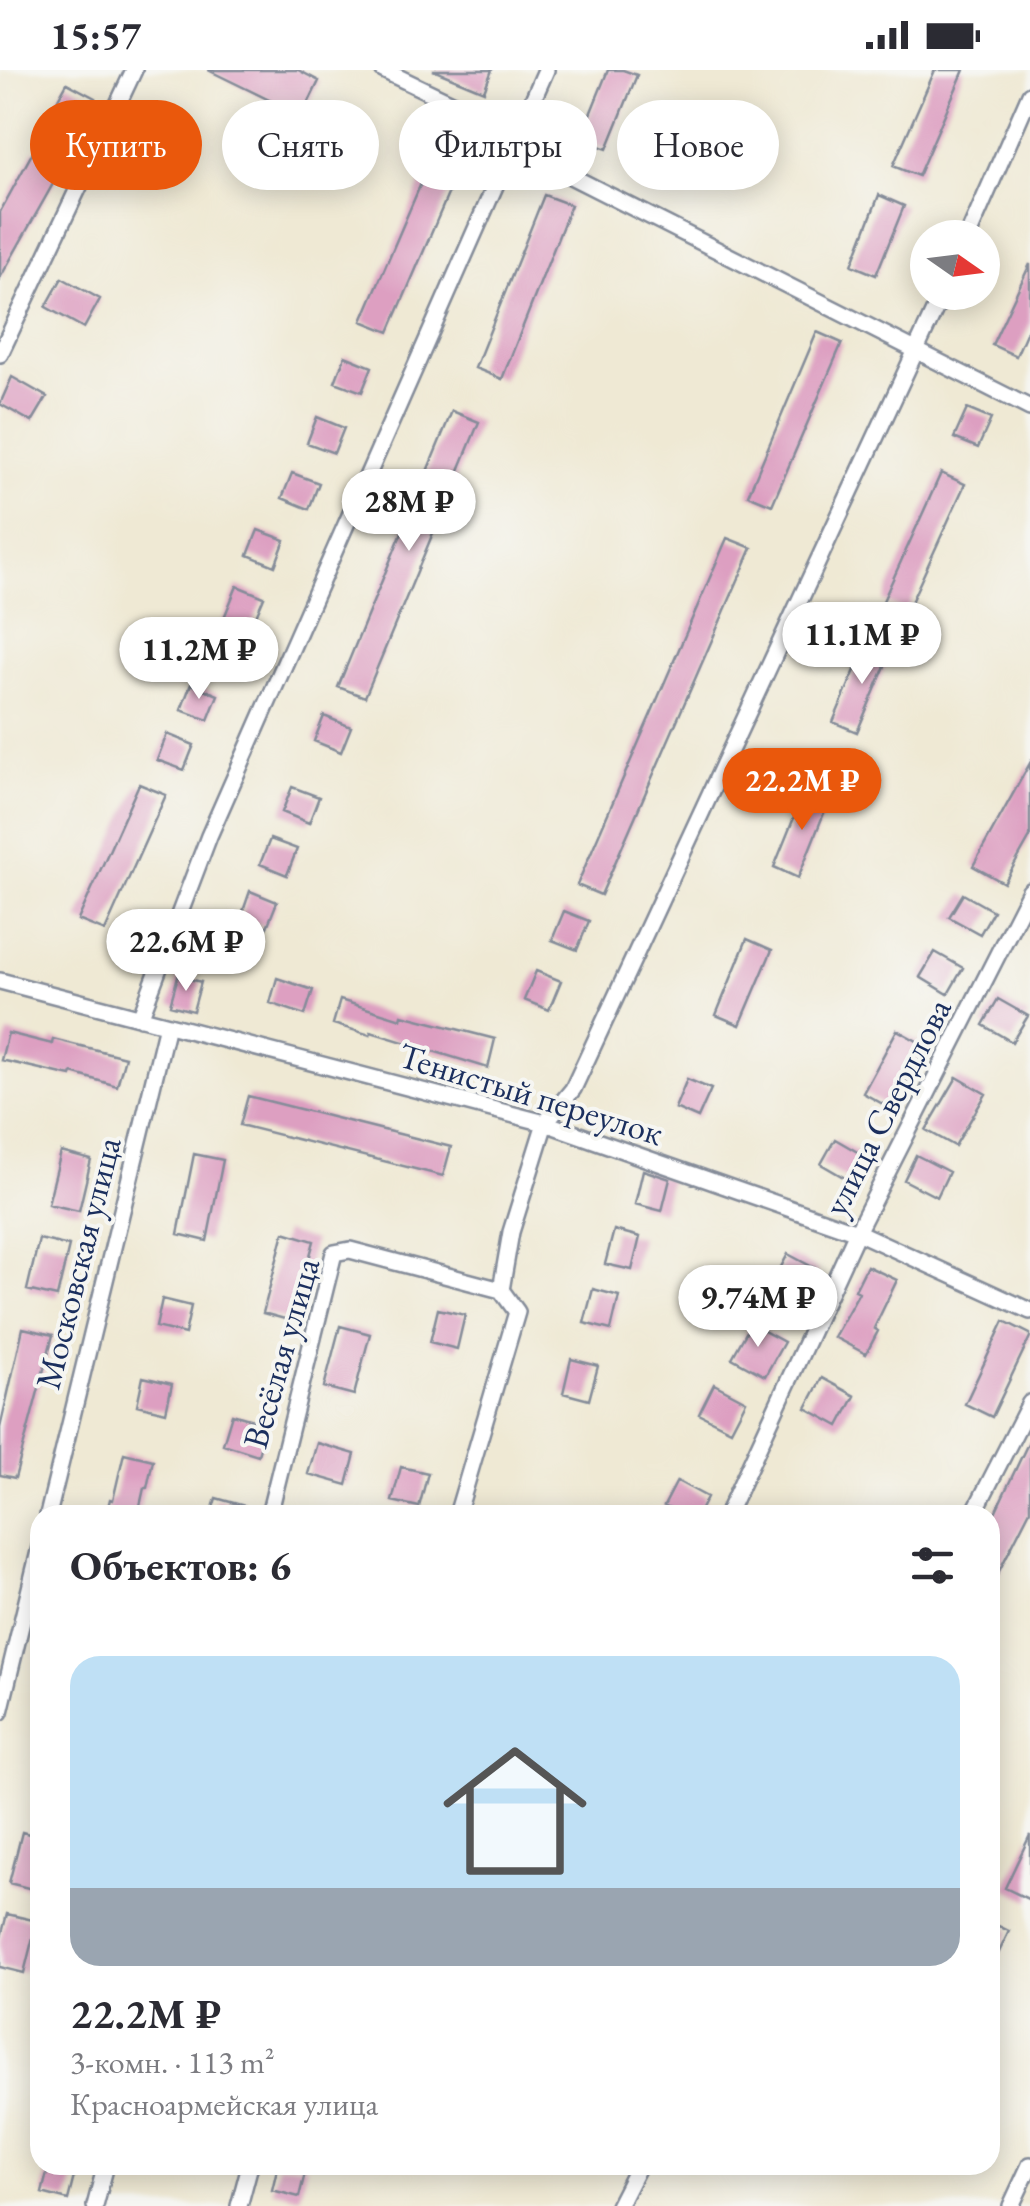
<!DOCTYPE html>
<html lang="ru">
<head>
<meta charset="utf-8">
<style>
	:root { --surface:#fff; --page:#f7f7f7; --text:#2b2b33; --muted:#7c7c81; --line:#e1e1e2; --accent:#ea580c }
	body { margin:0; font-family:"EB Garamond",serif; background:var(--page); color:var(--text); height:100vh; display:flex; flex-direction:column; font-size:38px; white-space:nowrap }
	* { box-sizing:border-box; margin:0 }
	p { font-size:32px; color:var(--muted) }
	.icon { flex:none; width:55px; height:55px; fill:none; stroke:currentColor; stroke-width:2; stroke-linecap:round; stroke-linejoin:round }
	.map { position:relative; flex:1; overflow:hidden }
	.side { position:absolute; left:30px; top:1435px; width:970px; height:670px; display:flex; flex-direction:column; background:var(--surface); border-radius:30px; box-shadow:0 5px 25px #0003 }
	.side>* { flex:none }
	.banner { position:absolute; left:30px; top:30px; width:970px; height:90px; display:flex; gap:20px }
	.needle { width:65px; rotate:104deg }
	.controls { position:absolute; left:910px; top:150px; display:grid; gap:20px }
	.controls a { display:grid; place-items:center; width:90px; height:90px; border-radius:50%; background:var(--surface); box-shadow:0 5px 25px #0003; font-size:50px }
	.price { position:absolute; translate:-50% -85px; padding:0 22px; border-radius:35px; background:#fff; color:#222; font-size:32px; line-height:65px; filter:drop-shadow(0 2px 5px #0008) }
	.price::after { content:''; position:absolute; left:50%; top:60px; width:30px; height:22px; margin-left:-15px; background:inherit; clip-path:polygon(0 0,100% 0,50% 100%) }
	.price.current { background:var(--accent); color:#fff }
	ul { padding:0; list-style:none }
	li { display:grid; align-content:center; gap:20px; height:530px; padding:0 40px }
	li+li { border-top:2px solid var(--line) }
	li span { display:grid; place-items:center; height:310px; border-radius:30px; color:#555 }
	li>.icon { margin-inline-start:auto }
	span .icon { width:180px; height:180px; fill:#fffc; stroke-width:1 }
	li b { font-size:42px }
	h2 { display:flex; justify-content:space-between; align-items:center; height:120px; padding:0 40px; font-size:42px }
	.tag { padding:0 35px; border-radius:45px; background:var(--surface); box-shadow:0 5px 25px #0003; font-size:35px; line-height:90px }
	.tag.current { background:var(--accent); color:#fff }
	.status { display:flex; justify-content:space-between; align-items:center; height:70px; padding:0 50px; background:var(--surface); direction:ltr }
	.status svg { height:28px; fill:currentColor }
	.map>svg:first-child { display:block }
</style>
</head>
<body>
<div class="status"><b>15:57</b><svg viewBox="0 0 49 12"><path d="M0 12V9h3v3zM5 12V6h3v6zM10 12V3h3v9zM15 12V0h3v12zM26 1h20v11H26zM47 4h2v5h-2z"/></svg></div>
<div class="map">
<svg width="1030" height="2136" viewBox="0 0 1030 2136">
	<rect width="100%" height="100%" fill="#f6f6f2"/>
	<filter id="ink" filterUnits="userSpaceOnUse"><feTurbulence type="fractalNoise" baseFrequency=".01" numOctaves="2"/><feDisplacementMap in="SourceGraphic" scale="20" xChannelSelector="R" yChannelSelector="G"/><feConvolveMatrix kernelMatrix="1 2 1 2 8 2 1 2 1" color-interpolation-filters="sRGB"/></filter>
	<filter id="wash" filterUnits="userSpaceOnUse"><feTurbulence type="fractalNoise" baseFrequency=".0048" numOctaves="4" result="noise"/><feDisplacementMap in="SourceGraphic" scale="40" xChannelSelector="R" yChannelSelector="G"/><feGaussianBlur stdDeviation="2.25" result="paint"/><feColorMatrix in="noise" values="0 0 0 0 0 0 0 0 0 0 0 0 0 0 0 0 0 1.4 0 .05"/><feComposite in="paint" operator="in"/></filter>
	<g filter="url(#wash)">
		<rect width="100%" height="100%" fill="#efe9d4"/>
		<g id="blocks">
			<!-- building -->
			<path fill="#dd9fc1" d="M 208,0 L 298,0 L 319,11 L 302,46 Z
				M 433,0 L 492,0 L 484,21 Z
				M 608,0 L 623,0 L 637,5 L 607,79 L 580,69 Z
				M 935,0 L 964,0 L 918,106 L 893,96 Z
				M 67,13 L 95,28 L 74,65 L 47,49 Z
				M 147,46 L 178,65 L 162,93 L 131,73 Z
				M 34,80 L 63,96 L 0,208 L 0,142 Z
				M 434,83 L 461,94 L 389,262 L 362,251 Z
				M 544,125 L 571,135 L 502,309 L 475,298 Z
				M 879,125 L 904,136 L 876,205 L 852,195 Z
				M 1030,194 L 1030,254 L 1016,286 L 992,275 Z
				M 62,208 L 100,229 L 84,258 L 46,237 Z
				M 817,262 L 842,273 L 772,435 L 748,425 Z
				M 345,286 L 372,297 L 362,322 L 335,312 Z
				M 12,307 L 47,327 L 32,352 L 0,334 Z
				M 967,339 L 991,349 L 978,378 L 954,368 Z
				M 452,341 L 479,352 L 365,627 L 338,617 Z
				M 317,347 L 344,358 L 334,383 L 307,373 Z
				M 292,403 L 319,413 L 309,439 L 282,428 Z
				M 941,403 L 965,414 L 907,541 L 883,531 Z
				M 258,460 L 285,470 L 275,496 L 248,485 Z
				M 727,468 L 752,478 L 601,825 L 577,815 Z
				M 237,516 L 264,527 L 238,588 L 212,577 Z
				M 867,572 L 891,582 L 857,662 L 833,652 Z
				M 191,614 L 218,625 L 208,650 L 181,640 Z
				M 324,646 L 351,657 L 341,682 L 314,671 Z
				M 167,664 L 194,675 L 184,700 L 157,690 Z
				M 1030,693 L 1030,767 L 1004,813 L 973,796 Z
				M 139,714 L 166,725 L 105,861 L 78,850 Z
				M 292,717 L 319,727 L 309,753 L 282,742 Z
				M 806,718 L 830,728 L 798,808 L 774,797 Z
				M 270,769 L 297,779 L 287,805 L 260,794 Z
				M 250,821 L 277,832 L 267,857 L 241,847 Z
				M 963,824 L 993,841 L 980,864 L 949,847 Z
				M 564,841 L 589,851 L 577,880 L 552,870 Z
				M 747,869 L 772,880 L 740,955 L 716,945 Z
				M 935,882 L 963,898 L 948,924 L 920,907 Z
				M 536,901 L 561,911 L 549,940 L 524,930 Z
				M 178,906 L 201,912 L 193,941 L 170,935 Z
				M 277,908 L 313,920 L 305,945 L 270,933 Z
				M 998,929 L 1028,946 L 1012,972 L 983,955 Z
				M 340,930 L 401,949 L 402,945 L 495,969 L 488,998 L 371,962 L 370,965 L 333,954 Z
				M 897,960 L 926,976 L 892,1039 L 863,1023 Z
				M 8,963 L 52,974 L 53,969 L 125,987 L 117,1016 L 72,1003 L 71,1006 L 1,990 Z
				M 957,1007 L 986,1024 L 955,1076 L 926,1060 Z
				M 687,1009 L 711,1019 L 698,1048 L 675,1038 Z
				M 248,1026 L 451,1077 L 443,1106 L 240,1055 Z
				M 835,1069 L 866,1087 L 852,1112 L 821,1094 Z
				M 61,1082 L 91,1090 L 79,1141 L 48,1134 Z
				M 194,1084 L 223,1090 L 207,1171 L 178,1164 Z
				M 916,1085 L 949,1102 L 937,1127 L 904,1110 Z
				M 643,1100 L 670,1109 L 662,1141 L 635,1134 Z
				M 614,1160 L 640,1167 L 632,1200 L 605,1194 Z
				M 284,1162 L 314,1171 L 292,1251 L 263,1243 Z
				M 39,1169 L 69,1176 L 57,1227 L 27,1220 Z
				M 788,1184 L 818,1200 L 804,1224 L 775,1208 Z
				M 867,1196 L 897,1210 L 874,1258 L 878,1261 L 866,1284 L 834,1267 L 859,1222 L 855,1220 Z
				M 593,1219 L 619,1226 L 611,1260 L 584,1253 Z
				M 162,1229 L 191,1236 L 185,1264 L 156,1257 Z
				M 438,1239 L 465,1245 L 457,1279 L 430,1272 Z
				M 1004,1251 L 1030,1264 L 1030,1267 L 992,1347 L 965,1334 Z
				M 751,1254 L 784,1272 L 765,1306 L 732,1288 Z
				M 340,1256 L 370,1264 L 354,1325 L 324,1317 Z
				M 23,1258 L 53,1265 L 15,1408 L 0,1405 L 0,1358 Z
				M 571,1289 L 598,1296 L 589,1330 L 563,1323 Z
				M 143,1307 L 172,1314 L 166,1342 L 137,1335 Z
				M 822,1308 L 855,1326 L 839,1356 L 806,1338 Z
				M 714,1314 L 746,1331 L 731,1360 L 699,1344 Z
				M 232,1344 L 267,1354 L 258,1385 L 223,1374 Z
				M 1030,1369 L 1030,1440 L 990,1519 L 990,1453 Z
				M 317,1373 L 355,1384 L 347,1415 L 308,1404 Z
				M 124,1383 L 153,1390 L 147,1418 L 144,1418 L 138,1445 L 106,1445 L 110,1429 L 113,1430 Z
				M 401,1397 L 428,1403 L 419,1437 L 392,1431 Z
				M 677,1411 L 707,1427 L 698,1445 L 682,1445 L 664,1436 Z
				M 216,1428 L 259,1440 L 258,1445 L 211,1445 Z
				M 22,1762 L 40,1767 L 40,1821 L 9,1813 Z
				M 1030,1765 L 1030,1830 L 1005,1818 Z
				M 7,1844 L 37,1851 L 24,1903 L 0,1897 L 0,1871 Z
				M 990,1852 L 1009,1861 L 990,1901 Z
				M 49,2095 L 77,2095 L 68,2130 L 42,2123 Z
				M 278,2095 L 307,2095 L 299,2127 L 272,2120 Z"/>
		</g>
	</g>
	<g filter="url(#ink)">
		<use href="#blocks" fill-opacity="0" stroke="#858c99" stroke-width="2.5"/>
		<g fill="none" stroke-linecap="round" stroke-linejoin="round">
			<!-- street casing -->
			<g stroke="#858c99" stroke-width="20">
				<path id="street" d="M 383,0 L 502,57 L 525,83 L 1030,338
					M 967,168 L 1030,24
					M 0,284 L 134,0
					M 0,911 L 545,1053 L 857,1162 L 1030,1241
					M 140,948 L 209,766 L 546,0
					M 48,1445 L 167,955
					M 269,1445 L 334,1183 L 350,1180 L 501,1220
					M 457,1445 L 517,1242 L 501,1220 L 511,1162 L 545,1053 L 573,1019 L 943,222
					M 727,1445 L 857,1162 L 1030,821
					M 973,1445 L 1030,1333
					M 0,1642 L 40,1477
					M 95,2136 L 106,2095
					M 239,2136 L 250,2095
					M 618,2136 L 639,2095
					M 1011,2136 L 1030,2095"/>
			</g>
			<!-- street -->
			<use href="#street" stroke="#fff" stroke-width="15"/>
		</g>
	</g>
	<g text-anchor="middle" stroke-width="8" stroke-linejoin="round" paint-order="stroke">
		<!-- street labels -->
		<g font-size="35" fill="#1b2f5e" stroke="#f6f6f2">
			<text transform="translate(531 1024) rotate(17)" y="12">Тенистый переулок</text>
			<text transform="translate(887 1037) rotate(-63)" y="12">улица Свердлова</text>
			<text transform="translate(78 1193) rotate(-76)" y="12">Московская улица</text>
			<text transform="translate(281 1283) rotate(-74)" y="12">Весёлая улица</text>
		</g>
	</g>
</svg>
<div class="controls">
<a><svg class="needle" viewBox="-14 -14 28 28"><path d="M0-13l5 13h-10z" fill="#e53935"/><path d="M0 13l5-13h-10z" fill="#7c7c81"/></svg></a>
</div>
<b class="price" style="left:409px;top:484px">28M ₽</b>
<b class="price" style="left:862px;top:617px">11.1M ₽</b>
<b class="price" style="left:199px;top:632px">11.2M ₽</b>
<b class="price current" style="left:802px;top:763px">22.2M ₽</b>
<b class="price" style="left:186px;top:924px">22.6M ₽</b>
<b class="price" style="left:758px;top:1280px">9.74M ₽</b>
<div class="banner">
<a class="tag current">Купить</a>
<a class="tag">Снять</a>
<a class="tag">Фильтры</a>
<a class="tag">Новое</a>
</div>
<section class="side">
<h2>Объектов: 6<svg class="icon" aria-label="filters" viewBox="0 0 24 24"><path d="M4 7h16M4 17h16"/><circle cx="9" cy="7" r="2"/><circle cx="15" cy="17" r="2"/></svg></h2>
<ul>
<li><span style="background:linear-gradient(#bfe0f5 75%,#9aa5b1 0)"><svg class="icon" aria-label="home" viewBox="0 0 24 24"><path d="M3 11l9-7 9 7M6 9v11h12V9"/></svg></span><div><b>22.2M ₽</b><p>3-комн. · 113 m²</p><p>Красноармейская улица</p></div></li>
</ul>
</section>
</div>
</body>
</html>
